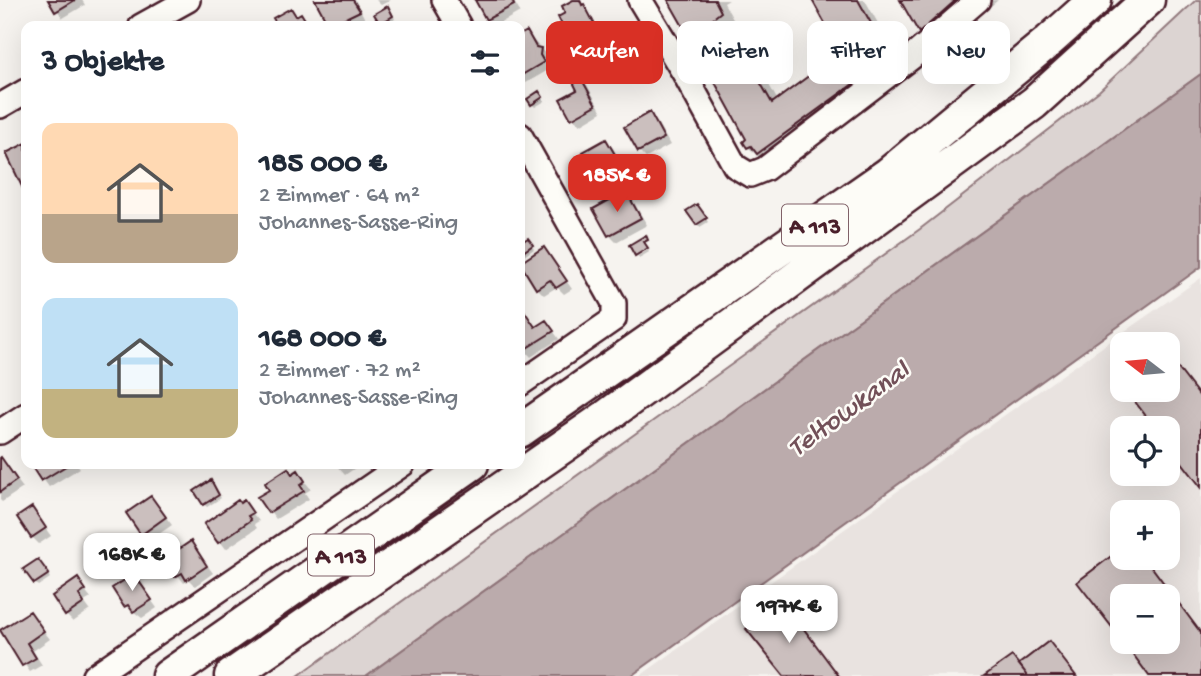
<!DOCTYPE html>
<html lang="de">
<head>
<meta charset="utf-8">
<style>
	:root { --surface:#fff; --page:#f2f2f3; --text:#1f2937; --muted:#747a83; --accent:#d93025 }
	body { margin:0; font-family:"Gochi Hand",sans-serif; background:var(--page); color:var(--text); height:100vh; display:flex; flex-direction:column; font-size:26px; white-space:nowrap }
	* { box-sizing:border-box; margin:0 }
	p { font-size:23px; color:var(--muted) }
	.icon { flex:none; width:38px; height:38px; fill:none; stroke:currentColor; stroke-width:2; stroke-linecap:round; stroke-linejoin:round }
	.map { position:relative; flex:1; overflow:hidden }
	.panel { position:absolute; left:21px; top:21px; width:504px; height:448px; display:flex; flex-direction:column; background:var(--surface); border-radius:14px; box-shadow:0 7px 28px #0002 }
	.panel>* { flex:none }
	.top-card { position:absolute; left:546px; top:21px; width:550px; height:63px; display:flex; gap:14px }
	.needle { width:46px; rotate:286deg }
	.controls { position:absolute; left:1110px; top:332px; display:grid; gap:14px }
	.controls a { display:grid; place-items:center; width:70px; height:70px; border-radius:14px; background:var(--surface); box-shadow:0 7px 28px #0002; font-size:35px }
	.price { position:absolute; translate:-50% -60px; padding:0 16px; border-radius:14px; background:#fff; color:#222; font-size:23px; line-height:46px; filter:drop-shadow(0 2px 4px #0008) }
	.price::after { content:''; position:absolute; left:50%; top:42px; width:21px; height:16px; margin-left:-10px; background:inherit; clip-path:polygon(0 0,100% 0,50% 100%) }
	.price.selected { background:var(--accent); color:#fff }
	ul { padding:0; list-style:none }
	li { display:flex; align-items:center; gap:21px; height:175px; padding:0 21px }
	li span { display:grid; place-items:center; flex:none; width:196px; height:140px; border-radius:14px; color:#555 }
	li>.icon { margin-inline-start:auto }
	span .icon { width:84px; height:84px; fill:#fffc; stroke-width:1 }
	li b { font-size:30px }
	h2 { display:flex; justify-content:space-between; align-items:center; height:84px; padding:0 21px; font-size:30px }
	.tag { padding:0 24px; border-radius:14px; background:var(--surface); box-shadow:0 7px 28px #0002; font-size:24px; line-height:63px }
	.tag.selected { background:var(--accent); color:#fff }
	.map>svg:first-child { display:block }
</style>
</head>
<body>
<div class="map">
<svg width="1201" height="676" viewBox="0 0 1201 676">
	<rect width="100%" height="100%" fill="#f6f3ef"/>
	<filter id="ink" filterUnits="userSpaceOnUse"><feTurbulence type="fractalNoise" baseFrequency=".0143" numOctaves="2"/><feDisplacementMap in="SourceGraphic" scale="14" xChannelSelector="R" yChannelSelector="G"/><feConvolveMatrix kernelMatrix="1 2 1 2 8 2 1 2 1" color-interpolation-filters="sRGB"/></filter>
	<g filter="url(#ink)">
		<!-- built -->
		<path fill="#e9e3e0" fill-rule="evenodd" d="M 1201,278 L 1201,676 L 640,676 L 959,447 ZM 1122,345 L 1167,345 L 1167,390 L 1122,390 ZM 1122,429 L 1167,429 L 1167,474 L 1122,474 ZM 1122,513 L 1167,513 L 1167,558 L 1122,558 ZM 1122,597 L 1167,597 L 1167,642 L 1122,642 Z"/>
		<!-- green -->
		<path fill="#dcd4d2" stroke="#937a7e" stroke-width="2" d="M 1196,0 L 1201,0 L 1201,74 L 366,676 L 298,676 L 920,229 L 1099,91 Z"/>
		<!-- water -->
		<path fill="#bbabac" stroke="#8e7378" stroke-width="2" d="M 1201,74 L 1201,267 L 631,676 L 366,676 Z"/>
		<!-- shadow -->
		<path fill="#0003" d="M 50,0 L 82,0 L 85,5 L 63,18 Z
			M 317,0 L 355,0 L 365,19 L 352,26 L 331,26 Z
			M 376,0 L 391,0 L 381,5 Z
			M 477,0 L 513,0 L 520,12 L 495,26 L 488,19 Z
			M 577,0 L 585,6 L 601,32 L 578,45 L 571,37 Z
			M 670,0 L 729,0 L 724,3 L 740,32 L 710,55 L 691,36 Z
			M 814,0 L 865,0 L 908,77 L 780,172 L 776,171 L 768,166 L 748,147 L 743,54 L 763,74 L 778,101 L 843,52 Z
			M 902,0 L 998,0 L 939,51 L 920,32 Z
			M 391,11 L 395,19 L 384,26 L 381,23 Z
			M 527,33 L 548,57 L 547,63 L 550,69 L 526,83 L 520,76 L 520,37 Z
			M 580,78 L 587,85 L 602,112 L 580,125 L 573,118 L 579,90 Z
			M 542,96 L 545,101 L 535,107 L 532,104 Z
			M 649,115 L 657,122 L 670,145 L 646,158 L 639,151 Z
			M 606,141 L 613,148 L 625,171 L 605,182 L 589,167 Z
			M 626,194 L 633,201 L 647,225 L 616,242 L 609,235 Z
			M 700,209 L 708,222 L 700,227 L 697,224 Z
			M 527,240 L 534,249 L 520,259 L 520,245 Z
			M 544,249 L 572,289 L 564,294 L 557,287 L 544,295 L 537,288 Z
			M 648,250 L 649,252 L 639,258 L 638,256 Z
			M 525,315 L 536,328 L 552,329 L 559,339 L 531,357 L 520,345 L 520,318 Z
			M 1167,354 L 1201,396 L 1201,484 L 1167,390 Z
			M 1,459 L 23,488 L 2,502 L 0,500 Z
			M 32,464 L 77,464 L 80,468 L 49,487 Z
			M 335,464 L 361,464 L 345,475 Z
			M 297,472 L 311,489 L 305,493 L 309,499 L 276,519 L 260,498 Z
			M 213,486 L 221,498 L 207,507 L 204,504 Z
			M 151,498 L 172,525 L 149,541 L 142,534 Z
			M 244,503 L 259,521 L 254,524 L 257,528 L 226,549 L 207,524 Z
			M 32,510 L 51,536 L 39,544 L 32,537 Z
			M 190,543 L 213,573 L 195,586 L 189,580 L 184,583 L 166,560 Z
			M 1122,558 L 1145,558 L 1201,632 L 1201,676 L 1151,676 L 1167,642 L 1167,597 Z
			M 41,564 L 50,578 L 38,586 L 35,583 Z
			M 134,576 L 157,608 L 142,618 L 126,606 Z
			M 78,581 L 91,598 L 84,602 L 90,610 L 73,622 L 66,615 Z
			M 783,603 L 793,614 L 840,676 L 786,676 Z
			M 29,613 L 50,639 L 33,651 L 42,665 L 30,672 L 1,631 Z"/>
		<!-- building -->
		<path fill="#cbbfbe" stroke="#4a1f2b" stroke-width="2" d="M 48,0 L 75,0 L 55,12 Z
			M 315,0 L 353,0 L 360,11 L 329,26 Z
			M 475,0 L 512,0 L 514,5 L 486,20 Z
			M 573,0 L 580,0 L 582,5 L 584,4 L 595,25 L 569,39 L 558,17 L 565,13 L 562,6 Z
			M 715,0 L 721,12 L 689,37 L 668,0 Z
			M 812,0 L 858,0 L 890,57 L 757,154 L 751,146 L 747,148 L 743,142 L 746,139 L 712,77 L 743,52 L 772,103 L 841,52 Z
			M 900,0 L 956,0 L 919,33 Z
			M 388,6 L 393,16 L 380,24 L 374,14 Z
			M 291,8 L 296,16 L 301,13 L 309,26 L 278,26 L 273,18 Z
			M 527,31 L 536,47 L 541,48 L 540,55 L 544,62 L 520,76 L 520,35 Z
			M 580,76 L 596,105 L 571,119 L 560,99 L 577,90 L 572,80 Z
			M 539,91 L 543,97 L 531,105 L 527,99 Z
			M 650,112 L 664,138 L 638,152 L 624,127 Z
			M 606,139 L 620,163 L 596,176 L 592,169 L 587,168 L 585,163 L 587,159 L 583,152 Z
			M 26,143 L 26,193 L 25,193 L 6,153 Z
			M 626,191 L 641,218 L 608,236 L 593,209 Z
			M 697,204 L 707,218 L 696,225 L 686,211 Z
			M 646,235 L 648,240 L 644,242 L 648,248 L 635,256 L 629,245 Z
			M 528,238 L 533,245 L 520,254 L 520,243 Z
			M 544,247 L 567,281 L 556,288 L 550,280 L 536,289 L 520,263 Z
			M 525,312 L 535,327 L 546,320 L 554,331 L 522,351 L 520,348 L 520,316 Z
			M 1167,354 L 1201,398 L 1201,487 L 1167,443 L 1167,429 L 1156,429 L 1126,390 L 1167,390 Z
			M 1,457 L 17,480 L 0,492 L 0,458 Z
			M 30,464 L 69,464 L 41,481 Z
			M 288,468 L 292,474 L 298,470 L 305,481 L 300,485 L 304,491 L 268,513 L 257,497 L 269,490 L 265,483 Z
			M 211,480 L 219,495 L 203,505 L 194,491 Z
			M 151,496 L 166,517 L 141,535 L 126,513 Z
			M 238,500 L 240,503 L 244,500 L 253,513 L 248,516 L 251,520 L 218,543 L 204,524 Z
			M 32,507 L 46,528 L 31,538 L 17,517 Z
			M 191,541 L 207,566 L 186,580 L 182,573 L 175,577 L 163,560 Z
			M 1122,548 L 1122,558 L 1145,558 L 1201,633 L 1201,676 L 1149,676 L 1124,642 L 1167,642 L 1167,597 L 1122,597 L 1122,640 L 1077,582 Z
			M 38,559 L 49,574 L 34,584 L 23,569 Z
			M 134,574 L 152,600 L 133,612 L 128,605 L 124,607 L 112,588 Z
			M 78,578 L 86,590 L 79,595 L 84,603 L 65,616 L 52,596 Z
			M 783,601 L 839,676 L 784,676 L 746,629 Z
			M 30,611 L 44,631 L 27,643 L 36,658 L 22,666 L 0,630 Z
			M 1049,641 L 1076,676 L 1028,676 L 1019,664 Z
			M 1012,656 L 1028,676 L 984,676 Z"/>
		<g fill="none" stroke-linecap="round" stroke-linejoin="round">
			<!-- minor casing -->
			<g stroke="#4a1f2b" stroke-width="28">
				<path id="minor" d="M 444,0 L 459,26
					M 640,0 L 684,73 L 735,166 L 750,175 L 765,169 L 912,57 L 978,0
					M 141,26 L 188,0
					M 0,106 L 26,91
					M 520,135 L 614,303 L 614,319 L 520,384
					M 0,432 L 26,415
					M 94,676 L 403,464"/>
			</g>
			<!-- highway casing -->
			<g stroke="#4a1f2b" stroke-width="37">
				<path id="highway" d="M 520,431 L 888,174 L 1049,41 L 1095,0
					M 168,676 L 472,464
					M 231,676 L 607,416 L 1034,103 L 1148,0"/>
			</g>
			<!-- minor -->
			<use href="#minor" stroke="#fdfcf7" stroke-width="23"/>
			<!-- highway -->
			<use href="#highway" stroke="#fdfcf7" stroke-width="32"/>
		</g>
	</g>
	<g text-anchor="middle" stroke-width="5" stroke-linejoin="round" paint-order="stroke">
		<!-- shield labels -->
		<g fill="#fdfcf7" stroke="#806168" stroke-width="2">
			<rect x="782" y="204.5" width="66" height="41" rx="5"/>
			<rect x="308" y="534.5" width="66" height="41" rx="5"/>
		</g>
		<g font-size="24" font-weight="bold" fill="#4a1f2b">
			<text x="815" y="233">A 113</text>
			<text x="341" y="563">A 113</text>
		</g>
		<!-- water labels -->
		<g font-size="28" font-style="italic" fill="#725058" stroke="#fdfcf7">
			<text transform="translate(847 407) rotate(-36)" y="10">Teltowkanal</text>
		</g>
	</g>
</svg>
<div class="controls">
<a><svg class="needle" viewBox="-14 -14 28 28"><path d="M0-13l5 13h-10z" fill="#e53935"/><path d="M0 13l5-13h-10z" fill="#747a83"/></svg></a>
<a><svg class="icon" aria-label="locate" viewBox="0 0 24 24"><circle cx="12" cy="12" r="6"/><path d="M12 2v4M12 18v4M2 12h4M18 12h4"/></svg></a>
<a>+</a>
<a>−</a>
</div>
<b class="price selected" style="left:617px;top:214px">185K €</b>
<b class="price" style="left:132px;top:593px">168K €</b>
<b class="price" style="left:789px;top:645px">197K €</b>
<div class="top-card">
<a class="tag selected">Kaufen</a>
<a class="tag">Mieten</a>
<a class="tag">Filter</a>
<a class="tag">Neu</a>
</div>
<section class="panel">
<h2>3 Objekte<svg class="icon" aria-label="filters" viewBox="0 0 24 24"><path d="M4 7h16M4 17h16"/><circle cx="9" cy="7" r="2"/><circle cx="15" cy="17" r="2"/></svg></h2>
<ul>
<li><span style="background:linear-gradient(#ffd9b3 65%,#b9a48a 0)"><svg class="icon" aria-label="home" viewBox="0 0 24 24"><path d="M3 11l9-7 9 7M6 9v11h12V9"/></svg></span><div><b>185 000 €</b><p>2 Zimmer · 64 m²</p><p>Johannes-Sasse-Ring</p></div></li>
<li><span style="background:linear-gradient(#bfe0f5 65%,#c2b280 0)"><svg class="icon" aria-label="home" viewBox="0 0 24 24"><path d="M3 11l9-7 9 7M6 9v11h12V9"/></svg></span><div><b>168 000 €</b><p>2 Zimmer · 72 m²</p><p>Johannes-Sasse-Ring</p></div></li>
</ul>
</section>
</div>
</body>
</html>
